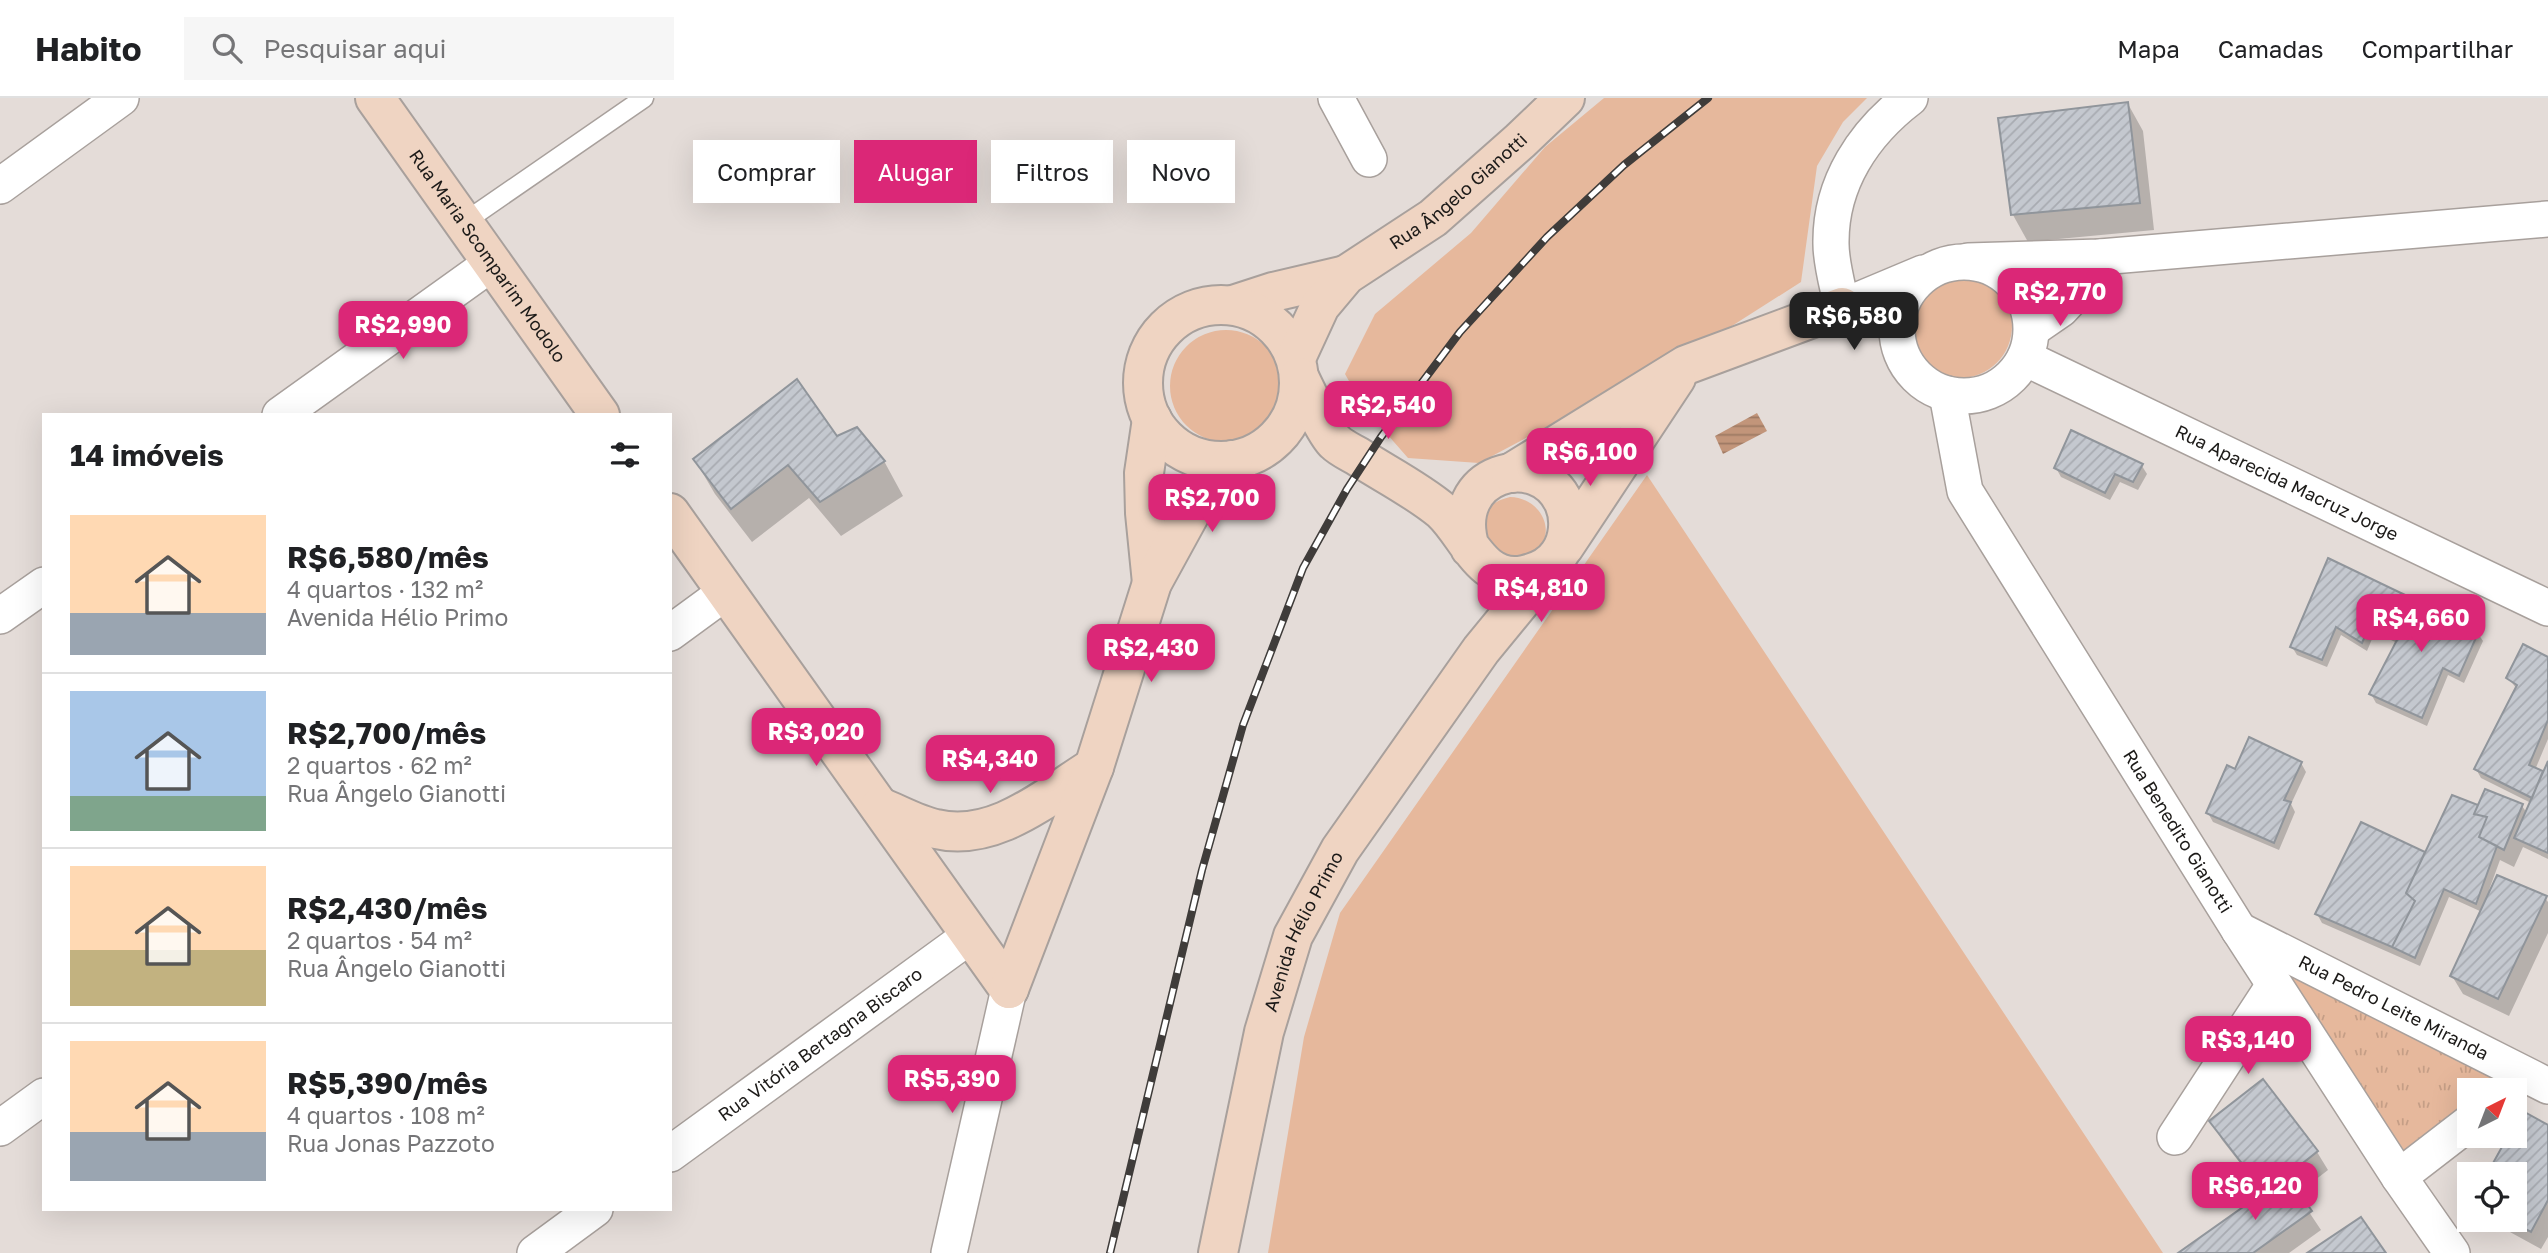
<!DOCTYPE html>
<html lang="pt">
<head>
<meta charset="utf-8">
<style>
	:root { --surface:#fff; --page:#f6f6f6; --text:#202124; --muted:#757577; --line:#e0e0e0; --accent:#db2777 }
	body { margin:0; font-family:"Golos Text",sans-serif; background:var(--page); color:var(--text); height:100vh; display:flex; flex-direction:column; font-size:26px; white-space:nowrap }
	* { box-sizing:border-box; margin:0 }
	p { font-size:23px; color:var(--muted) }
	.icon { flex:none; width:38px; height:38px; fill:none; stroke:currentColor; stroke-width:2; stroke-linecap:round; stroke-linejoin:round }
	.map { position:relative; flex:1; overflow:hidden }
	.drawer { position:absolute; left:42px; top:315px; width:630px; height:798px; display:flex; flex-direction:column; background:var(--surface); border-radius:0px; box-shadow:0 7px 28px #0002 }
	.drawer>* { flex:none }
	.top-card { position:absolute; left:693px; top:42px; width:665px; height:63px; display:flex; gap:14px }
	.needle { width:46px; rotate:42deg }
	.tools { position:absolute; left:2457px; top:980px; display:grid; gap:14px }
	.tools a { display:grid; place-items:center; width:70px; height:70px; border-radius:0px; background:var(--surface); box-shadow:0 7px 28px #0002; font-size:35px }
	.price { position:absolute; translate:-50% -60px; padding:0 16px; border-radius:14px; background:var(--accent); color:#fff; font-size:23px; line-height:46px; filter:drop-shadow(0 2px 4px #0008) }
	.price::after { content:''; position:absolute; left:50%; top:42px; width:21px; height:16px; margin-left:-10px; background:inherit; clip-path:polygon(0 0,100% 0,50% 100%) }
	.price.selected { background:#222; color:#fff }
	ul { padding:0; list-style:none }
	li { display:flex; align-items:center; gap:21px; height:175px; padding:0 28px }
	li+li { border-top:2px solid var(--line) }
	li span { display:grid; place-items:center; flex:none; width:196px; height:140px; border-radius:0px; color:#555 }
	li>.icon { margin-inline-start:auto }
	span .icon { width:84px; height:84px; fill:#fffc; stroke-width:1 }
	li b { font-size:30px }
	h2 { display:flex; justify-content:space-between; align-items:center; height:84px; padding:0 28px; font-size:30px }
	.pill { padding:0 24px; border-radius:0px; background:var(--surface); box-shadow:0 7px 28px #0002; font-size:24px; line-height:63px }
	.pill.selected { background:var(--accent); color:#fff }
	header { display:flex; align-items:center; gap:42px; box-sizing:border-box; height:98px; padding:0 35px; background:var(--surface); border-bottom:2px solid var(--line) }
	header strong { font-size:33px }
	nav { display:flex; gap:38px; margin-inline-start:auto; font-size:24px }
	.search { width:490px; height:63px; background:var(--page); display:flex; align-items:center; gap:18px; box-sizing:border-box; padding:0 24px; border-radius:0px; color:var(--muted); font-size:26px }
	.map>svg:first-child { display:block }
</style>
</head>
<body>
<header>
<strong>Habito</strong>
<div class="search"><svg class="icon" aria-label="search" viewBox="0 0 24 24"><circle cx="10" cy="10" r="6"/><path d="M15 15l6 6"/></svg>Pesquisar aqui</div>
<nav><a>Mapa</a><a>Camadas</a><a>Compartilhar</a></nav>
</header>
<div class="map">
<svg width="2548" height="1155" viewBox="0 0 2548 1155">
	<defs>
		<pattern id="park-tufts" width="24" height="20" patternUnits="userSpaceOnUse" patternTransform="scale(1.75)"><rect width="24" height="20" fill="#e6b89c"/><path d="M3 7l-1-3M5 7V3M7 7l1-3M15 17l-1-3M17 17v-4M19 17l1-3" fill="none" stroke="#c59e86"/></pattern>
		<pattern id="water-rules" width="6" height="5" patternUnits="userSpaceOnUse" patternTransform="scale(1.75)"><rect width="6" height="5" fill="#c2957a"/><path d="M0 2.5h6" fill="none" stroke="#9d7963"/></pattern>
		<pattern id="building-hatch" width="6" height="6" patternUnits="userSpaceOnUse" patternTransform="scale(1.75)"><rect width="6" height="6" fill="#c4c8cf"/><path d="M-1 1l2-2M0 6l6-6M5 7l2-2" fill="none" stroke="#a8abb1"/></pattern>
	</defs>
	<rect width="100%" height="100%" fill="#e4dcd8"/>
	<!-- grass -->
	<path fill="#e6b89c" d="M 1604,0 L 1867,0 L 1843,24 L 1817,68 L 1801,184 L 1713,240 L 1479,365 L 1408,360 L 1365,311 L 1345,276 L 1375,216 L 1471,135 L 1545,49 Z
		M1908 228a52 52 0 1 1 104 0a52 52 0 1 1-104 0Z
		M1170 288a56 56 0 1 1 112 0a56 56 0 1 1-112 0Z
		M 1647,377 L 2163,1155 L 1268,1155 L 1304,939 L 1340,815 Z
		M 1510,399 C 1539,399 1560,434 1534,454 C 1528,459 1520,460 1513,462 L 1486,447 C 1485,422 1480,406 1510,399 Z"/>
	<!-- park -->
	<path fill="url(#park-tufts)" d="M 2284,870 L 2503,981 L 2488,992 L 2469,992 L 2469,1007 L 2404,1056 Z"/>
	<!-- water -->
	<path fill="url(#water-rules)" d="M 1757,315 L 1767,333 L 1723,356 L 1715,338 Z"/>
	<!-- shadow -->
	<path fill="#0003" d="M 2128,6 L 2143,33 L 2154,132 L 2028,144 L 2013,117 Z
		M 836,340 L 884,363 L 903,398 L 841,438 L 809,400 L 752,444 L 715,396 L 695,362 Z
		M 2142,368 L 2147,376 L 2138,392 L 2120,384 L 2110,402 L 2061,379 L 2056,370 Z
		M 2329,462 L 2477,534 L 2483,543 L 2464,585 L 2448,577 L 2427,628 L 2376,605 L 2371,596 L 2397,545 L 2375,534 L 2367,553 L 2341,537 L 2327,569 L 2297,557 L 2292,549 Z
		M 2548,561 L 2548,641 L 2535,672 L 2544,676 L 2548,667 L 2548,761 L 2523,749 L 2514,769 L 2500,762 L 2489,792 L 2545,800 L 2548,804 L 2548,835 L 2509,918 L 2463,896 L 2452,878 L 2482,814 L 2449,799 L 2420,868 L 2322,825 L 2317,816 L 2362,726 L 2426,756 L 2479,710 L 2522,708 L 2527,715 L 2531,705 L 2481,680 L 2476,671 L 2517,591 L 2508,580 Z
		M 2301,665 L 2306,674 L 2291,706 L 2295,714 L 2279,752 L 2213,724 L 2208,715 L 2236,674 Z
		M 2262,984 L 2317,1054 L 2328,1072 L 2297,1096 L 2321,1132 L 2289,1155 L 2181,1155 L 2265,1097 L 2222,1042 L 2211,1023 Z
		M 2522,1015 L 2548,1029 L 2548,1139 L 2541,1151 L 2488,1122 L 2515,1122 L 2515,1076 L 2489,1076 L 2510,1038 L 2515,1038 L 2515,1028 Z"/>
	<!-- building -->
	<path fill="url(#building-hatch)" stroke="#90959b" stroke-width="2" d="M 2128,4 L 2140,105 L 2011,117 L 1998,20 Z
		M 797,281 L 837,338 L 857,329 L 885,363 L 820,404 L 788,367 L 731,411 L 693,361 Z
		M 2071,332 L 2143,366 L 2133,384 L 2115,376 L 2105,395 L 2054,370 Z
		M 2328,460 L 2401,495 L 2383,533 L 2370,527 L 2362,545 L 2336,529 L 2322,562 L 2290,549 Z
		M 2401,495 L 2479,533 L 2459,578 L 2443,570 L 2422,620 L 2369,596 L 2398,540 L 2383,533 Z
		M 2523,546 L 2548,559 L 2548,622 L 2529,667 L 2543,673 L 2532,700 L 2474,671 L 2517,587 L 2506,580 Z
		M 2249,639 L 2302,664 L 2284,702 L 2291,704 L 2274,745 L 2206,715 L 2227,667 L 2235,671 Z
		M 2548,663 L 2548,755 L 2514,740 Z
		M 2485,691 L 2523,706 L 2504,752 L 2479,739 L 2487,719 L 2474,716 Z
		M 2452,697 L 2478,707 L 2474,716 L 2487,719 L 2479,739 L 2497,748 L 2476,806 L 2444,791 L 2415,860 L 2392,849 L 2415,803 L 2406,795 Z
		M 2361,724 L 2425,754 L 2406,795 L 2415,803 L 2392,849 L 2315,816 Z
		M 2497,777 L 2547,798 L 2498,901 L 2450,878 Z
		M 2263,981 L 2318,1053 L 2265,1095 L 2209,1023 Z
		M 2521,1012 L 2548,1027 L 2548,1102 L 2531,1134 L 2508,1122 L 2515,1122 L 2515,1076 L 2487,1076 L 2508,1038 L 2515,1038 L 2515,1024 Z
		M 2287,1078 L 2312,1113 L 2253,1155 L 2178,1155 Z
		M 2361,1119 L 2386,1155 L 2307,1155 Z"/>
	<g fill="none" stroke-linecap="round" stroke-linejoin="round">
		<!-- lane casing -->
		<g stroke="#a8a09c" stroke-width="21">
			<path id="lane" d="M 463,125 L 644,0"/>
		</g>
		<!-- street casing -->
		<g stroke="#a8a09c" stroke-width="38">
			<g id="street">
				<path d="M 1336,0 L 1369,61"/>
				<path d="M 0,88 L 121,0"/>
				<path d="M 1968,163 L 2100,159 L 2548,121"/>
				<circle cx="1964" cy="231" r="67"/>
				<path d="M 1842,209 C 1838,189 1831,166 1831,146 C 1830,85 1864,35 1910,0"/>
				<path d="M 1842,209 L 1923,175"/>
				<path d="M 2032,231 L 2061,211 L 2075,196 L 2100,159"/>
				<path id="s1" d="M 2025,260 L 2548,510"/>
				<path id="s2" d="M 1947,296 L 1965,393 L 2239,832 L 2399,1079 L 2452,1155"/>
				<path d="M 280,317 L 492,165"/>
				<path d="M 0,518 L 44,487"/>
				<path d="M 670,535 L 726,494"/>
				<path id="s3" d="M 2239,832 L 2548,988"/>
				<path d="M 0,1030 L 44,998"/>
				<path d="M 2175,1039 L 2274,887"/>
				<path id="s4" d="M 670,1056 L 971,837"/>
				<path d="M 2399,1079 L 2469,1025"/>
				<path d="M 535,1155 L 595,1111"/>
				<path d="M 949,1155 L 1009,891"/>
			</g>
		</g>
		<!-- secondary casing -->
		<g stroke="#a8a09c" stroke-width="42">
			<g id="secondary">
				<path id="s5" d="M 375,0 L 600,317"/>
				<path d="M 1233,207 L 1273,194 L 1346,177"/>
				<circle cx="1221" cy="285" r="78"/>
				<path id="s6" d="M 1296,260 L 1320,208 L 1346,177 L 1433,120 L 1520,43 L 1565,0"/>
				<path d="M 1299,279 C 1306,293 1326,336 1335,344 C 1341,350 1350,354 1357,358 C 1385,376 1417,392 1442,413 C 1468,437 1481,486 1524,477 C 1539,474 1551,468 1559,456 C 1569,442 1571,421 1564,405 C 1539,349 1446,374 1470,450"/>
				<path d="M 1511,375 L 1686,267 L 1842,209"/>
				<path d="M 670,415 L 1009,891"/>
				<path d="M 1564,449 L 1676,280"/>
				<path d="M 1152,485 L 1145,415 L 1144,375 L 1152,321"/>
				<path d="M 880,709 C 898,716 917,727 936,731 C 995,745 1047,698 1094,669"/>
				<path d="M 1009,891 L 1094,669 L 1152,485 L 1192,412 L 1233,362"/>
				<path id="s7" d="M 1218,1155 L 1264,934 L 1293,838 L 1340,752 L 1481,552 L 1554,463"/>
			</g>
		</g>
		<!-- lane -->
		<use href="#lane" stroke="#fff" stroke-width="18"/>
		<!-- street -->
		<use href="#street" stroke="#fff" stroke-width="35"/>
		<!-- secondary -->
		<use href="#secondary" stroke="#efd4c2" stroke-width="38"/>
		<!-- rail casing -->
		<g stroke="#3f3c3a" stroke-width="8">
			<path id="rail" d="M 1110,1155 L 1202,772 L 1243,627 L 1303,470 L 1347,391 L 1381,339 L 1460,234 L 1547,139 L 1624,67 L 1708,0"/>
		</g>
		<!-- rail -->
		<use href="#rail" stroke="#fff" stroke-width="5" stroke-dasharray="16" stroke-linecap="butt"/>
	</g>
	<g text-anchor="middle" stroke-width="5" stroke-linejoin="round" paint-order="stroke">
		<!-- street labels -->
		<g font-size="18" fill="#1c1a18" stroke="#fff">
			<text dy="6" stroke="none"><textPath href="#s6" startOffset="238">Rua Ângelo Gianotti</textPath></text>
			<text dy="6" stroke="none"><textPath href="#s5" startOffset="194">Rua Maria Scomparim Modolo</textPath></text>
			<text dy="6" stroke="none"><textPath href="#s1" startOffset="290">Rua Aparecida Macruz Jorge</textPath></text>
			<text dy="6" stroke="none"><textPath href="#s2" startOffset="500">Rua Benedito Gianotti</textPath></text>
			<text dy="6" stroke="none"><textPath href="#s7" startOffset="334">Avenida Hélio Primo</textPath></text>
			<text dy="6" stroke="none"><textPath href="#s3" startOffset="173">Rua Pedro Leite Miranda</textPath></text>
			<text dy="6" stroke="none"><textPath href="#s4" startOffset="186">Rua Vitória Bertagna Biscaro</textPath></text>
		</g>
	</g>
</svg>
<div class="tools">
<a><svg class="needle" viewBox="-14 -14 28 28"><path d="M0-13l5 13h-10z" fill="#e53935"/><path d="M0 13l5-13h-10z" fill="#757577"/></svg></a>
<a><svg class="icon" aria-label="locate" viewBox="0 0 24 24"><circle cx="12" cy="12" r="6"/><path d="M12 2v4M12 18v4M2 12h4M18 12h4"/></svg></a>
</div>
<b class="price" style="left:2060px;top:230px">R$2,770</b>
<b class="price selected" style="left:1854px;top:254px">R$6,580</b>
<b class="price" style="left:403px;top:263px">R$2,990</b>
<b class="price" style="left:1388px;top:343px">R$2,540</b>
<b class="price" style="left:1590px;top:390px">R$6,100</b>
<b class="price" style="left:1212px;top:436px">R$2,700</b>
<b class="price" style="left:1541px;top:526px">R$4,810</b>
<b class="price" style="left:2421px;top:556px">R$4,660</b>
<b class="price" style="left:1151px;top:586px">R$2,430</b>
<b class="price" style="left:816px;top:670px">R$3,020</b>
<b class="price" style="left:990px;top:697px">R$4,340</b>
<b class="price" style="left:2248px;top:978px">R$3,140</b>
<b class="price" style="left:952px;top:1017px">R$5,390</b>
<b class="price" style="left:2255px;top:1124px">R$6,120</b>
<div class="top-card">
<a class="pill">Comprar</a>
<a class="pill selected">Alugar</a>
<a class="pill">Filtros</a>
<a class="pill">Novo</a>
</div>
<section class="drawer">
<h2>14 imóveis<svg class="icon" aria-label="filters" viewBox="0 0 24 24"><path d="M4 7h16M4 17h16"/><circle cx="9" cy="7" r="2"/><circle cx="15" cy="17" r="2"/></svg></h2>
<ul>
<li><span style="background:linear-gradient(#ffd9b3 70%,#9aa5b1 0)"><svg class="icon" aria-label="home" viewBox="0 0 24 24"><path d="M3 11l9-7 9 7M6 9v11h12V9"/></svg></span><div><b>R$6,580/mês</b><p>4 quartos · 132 m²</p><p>Avenida Hélio Primo</p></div></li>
<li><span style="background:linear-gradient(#a9c7e8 75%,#7fa58c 0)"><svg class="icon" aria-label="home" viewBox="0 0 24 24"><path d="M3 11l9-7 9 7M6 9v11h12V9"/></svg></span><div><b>R$2,700/mês</b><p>2 quartos · 62 m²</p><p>Rua Ângelo Gianotti</p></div></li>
<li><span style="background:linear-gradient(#ffd9b3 60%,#c2b280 0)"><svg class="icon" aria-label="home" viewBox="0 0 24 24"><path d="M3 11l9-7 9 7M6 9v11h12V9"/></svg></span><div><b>R$2,430/mês</b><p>2 quartos · 54 m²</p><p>Rua Ângelo Gianotti</p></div></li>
<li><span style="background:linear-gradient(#ffd9b3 65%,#9aa5b1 0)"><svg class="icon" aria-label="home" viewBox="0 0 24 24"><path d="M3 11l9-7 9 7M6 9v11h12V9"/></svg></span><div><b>R$5,390/mês</b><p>4 quartos · 108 m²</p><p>Rua Jonas Pazzoto</p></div></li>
</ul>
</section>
</div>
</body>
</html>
